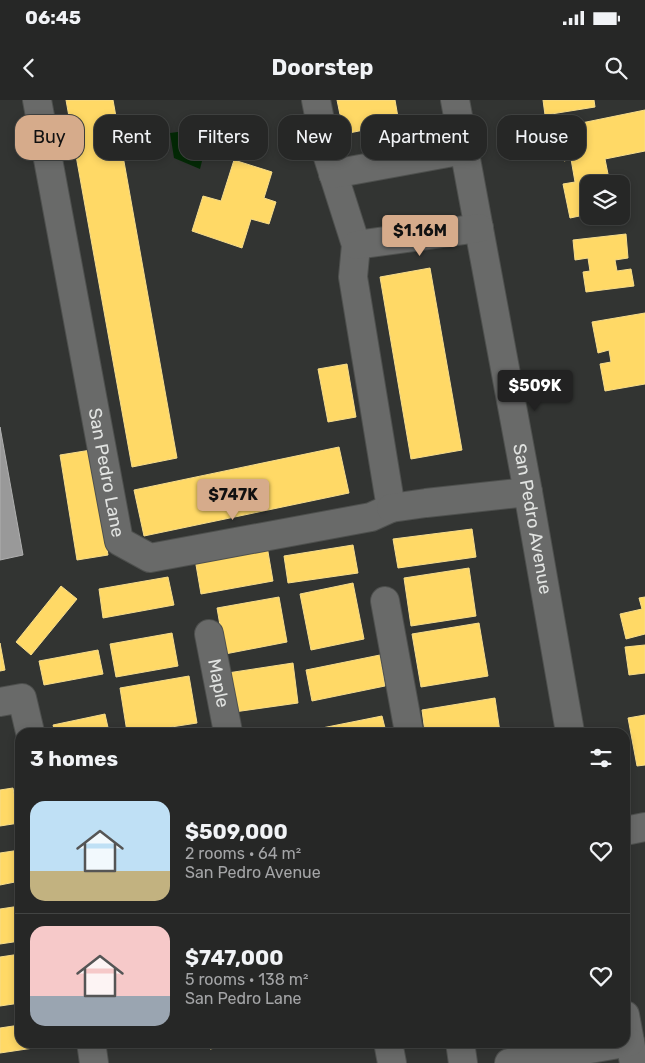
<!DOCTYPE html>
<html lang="en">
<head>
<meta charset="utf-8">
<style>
	:root { --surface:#262726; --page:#2e2f2e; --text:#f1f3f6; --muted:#a4a5a7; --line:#424443; --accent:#d6ab8b }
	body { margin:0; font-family:Rubik,sans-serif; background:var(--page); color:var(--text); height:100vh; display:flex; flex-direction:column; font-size:19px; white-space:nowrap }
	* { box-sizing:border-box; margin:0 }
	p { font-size:16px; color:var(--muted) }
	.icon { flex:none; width:28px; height:28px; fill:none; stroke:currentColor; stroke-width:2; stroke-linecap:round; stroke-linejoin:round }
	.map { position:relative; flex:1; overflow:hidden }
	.side { position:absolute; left:15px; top:628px; width:615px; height:320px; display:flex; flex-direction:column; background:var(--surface); border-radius:15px; box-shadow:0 2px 8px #0003,0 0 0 1px var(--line) }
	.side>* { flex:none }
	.top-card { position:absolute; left:15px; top:15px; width:615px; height:45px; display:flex; gap:10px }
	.controls { position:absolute; left:580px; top:75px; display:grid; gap:10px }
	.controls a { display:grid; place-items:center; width:50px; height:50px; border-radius:10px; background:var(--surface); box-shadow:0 2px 8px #0003,0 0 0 1px var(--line); font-size:25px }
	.price { position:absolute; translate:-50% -42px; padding:0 11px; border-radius:5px; background:var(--accent); color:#111; font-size:16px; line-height:32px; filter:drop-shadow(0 1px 2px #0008) }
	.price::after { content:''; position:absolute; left:50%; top:30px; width:15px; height:11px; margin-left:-8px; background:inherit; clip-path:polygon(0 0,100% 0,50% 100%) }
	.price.on { background:#222; color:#fff }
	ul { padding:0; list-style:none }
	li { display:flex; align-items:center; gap:15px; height:125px; padding:0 15px }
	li+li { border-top:1px solid var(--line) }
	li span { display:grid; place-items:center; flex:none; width:140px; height:100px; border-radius:15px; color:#555 }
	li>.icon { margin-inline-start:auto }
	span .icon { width:60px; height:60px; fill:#fffc; stroke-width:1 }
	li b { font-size:21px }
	h2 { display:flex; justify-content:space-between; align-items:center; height:60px; padding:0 15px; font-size:21px }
	.chip { padding:0 18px; border-radius:15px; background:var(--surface); box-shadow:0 2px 8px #0003,0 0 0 1px var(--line); font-size:18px; line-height:45px }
	.chip.on { background:var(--accent); color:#111 }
	.status { display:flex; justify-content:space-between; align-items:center; height:35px; padding:0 25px; background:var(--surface); direction:ltr }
	.status svg { height:14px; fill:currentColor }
	header { display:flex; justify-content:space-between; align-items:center; height:65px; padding:0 15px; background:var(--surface); font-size:22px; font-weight:700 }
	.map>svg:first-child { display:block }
</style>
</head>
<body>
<div class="status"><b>06:45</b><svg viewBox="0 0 49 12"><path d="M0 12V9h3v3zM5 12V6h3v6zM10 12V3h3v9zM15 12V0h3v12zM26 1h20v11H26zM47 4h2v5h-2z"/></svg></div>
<header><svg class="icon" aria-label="back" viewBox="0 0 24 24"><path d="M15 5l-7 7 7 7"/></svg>Doorstep<svg class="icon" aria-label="search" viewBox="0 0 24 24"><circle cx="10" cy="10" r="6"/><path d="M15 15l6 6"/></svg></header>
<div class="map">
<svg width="645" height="963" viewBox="0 0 645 963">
	<rect width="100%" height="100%" fill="#323432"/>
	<!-- water -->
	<path fill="#042a06" d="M 185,31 L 192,49 L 204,53 L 200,69 L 174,58 L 170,33 Z"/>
	<!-- homes -->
	<path fill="#ffd966" stroke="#f6dc8b" d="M 66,0 L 113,0 L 177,358 L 132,367 Z
		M 337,0 L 395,0 L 399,23 L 344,34 Z
		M 543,0 L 594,0 L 595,7 L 545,15 Z
		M 645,10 L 645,51 L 605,59 L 610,84 L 589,84 L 589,114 L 570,118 L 563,84 L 575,82 L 571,59 L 564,61 L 557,28 Z
		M 234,60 L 272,72 L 264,98 L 276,102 L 269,124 L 251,119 L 242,148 L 192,131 L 203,96 L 221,101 Z
		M 626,134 L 628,158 L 615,160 L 617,171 L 631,169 L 634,186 L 586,192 L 583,172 L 590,171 L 588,158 L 575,160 L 573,140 Z
		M 430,168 L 462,350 L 411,359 L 380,177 Z
		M 645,213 L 645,284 L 605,291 L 600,264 L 611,262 L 609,250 L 598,253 L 592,222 Z
		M 347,264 L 356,317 L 328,322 L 318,269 Z
		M 339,347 L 349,393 L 144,436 L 134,390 Z
		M 91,350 L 108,455 L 77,460 L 60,355 Z
		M 472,429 L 476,457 L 398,468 L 393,439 Z
		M 353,445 L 358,473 L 288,483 L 284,456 Z
		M 267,446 L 273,481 L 201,494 L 195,459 Z
		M 469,468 L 476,516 L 411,526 L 404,478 Z
		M 168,477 L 174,505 L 103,518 L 99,489 Z
		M 353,483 L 364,539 L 311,550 L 300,494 Z
		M 61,486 L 77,499 L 31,555 L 16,542 Z
		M 279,497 L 287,542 L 225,554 L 217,508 Z
		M 645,497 L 645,534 L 626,539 L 620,514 L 642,509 L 639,498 Z
		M 479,523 L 488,576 L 421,587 L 412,534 Z
		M 172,533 L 178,566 L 116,577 L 110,544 Z
		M 0,543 L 5,570 L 0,571 Z
		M 645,545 L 645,573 L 629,575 L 625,547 Z
		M 98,550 L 103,574 L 44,585 L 39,561 Z
		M 380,555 L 385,586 L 312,601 L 306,570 Z
		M 293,563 L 298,603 L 227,613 L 221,574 Z
		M 189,576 L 197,623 L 139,632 L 127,632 L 120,588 Z
		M 495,598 L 500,632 L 425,632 L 422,610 Z
		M 105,614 L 109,632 L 55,632 L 53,625 Z
		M 645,615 L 645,665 L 637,666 L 628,618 Z
		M 382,616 L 386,632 L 318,632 L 317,629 Z
		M 13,688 L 19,723 L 0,726 L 0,690 Z
		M 20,750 L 20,781 L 0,785 L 0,753 Z
		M 20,806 L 20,841 L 0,844 L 0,809 Z
		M 20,854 L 20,903 L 0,906 L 0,857 Z
		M 20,925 L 20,942 L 67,943 L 0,953 L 0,928 Z
		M 209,942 L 226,942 L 226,946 L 210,949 Z"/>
	<!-- industry -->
	<path fill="#999" stroke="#afafaf" d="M 0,327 L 23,455 L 0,460 Z"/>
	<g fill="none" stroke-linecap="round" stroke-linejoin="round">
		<!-- minor casing -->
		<g stroke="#4e504e" stroke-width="30">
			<g id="minor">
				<path id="s1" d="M 37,0 L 119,441 L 150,458 L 371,417 L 391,408 L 353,177 L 356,145 L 326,51 L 316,0"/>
				<path id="s2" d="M 455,0 L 528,392 L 570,632"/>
				<path d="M 333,74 L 464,50"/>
				<path d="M 356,145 L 479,128"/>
				<path d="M 391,408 L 426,403 L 528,392"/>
				<path d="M 385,501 L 409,632"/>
				<path id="s3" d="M 209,534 L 228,632"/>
				<path d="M 0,602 L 22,598 L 30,632"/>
				<path d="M 625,731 L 645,727"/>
				<path d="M 625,915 L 634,963"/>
				<path d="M 91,942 L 94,963"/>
				<path d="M 388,942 L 392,963"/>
				<path d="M 460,942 L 463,963"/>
				<path d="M 509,963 L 630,942"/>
			</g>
		</g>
		<!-- minor -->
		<use href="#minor" stroke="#696a69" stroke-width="28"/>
	</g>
	<g text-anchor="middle" stroke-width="5" stroke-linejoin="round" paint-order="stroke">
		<!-- street labels -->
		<g font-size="18" fill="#e1e3e1" stroke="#272b27">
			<text dy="6" stroke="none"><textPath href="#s1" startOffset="379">San Pedro Lane</textPath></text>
			<text dy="6" stroke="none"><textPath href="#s2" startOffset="426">San Pedro Avenue</textPath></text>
			<text dy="6" stroke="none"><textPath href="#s3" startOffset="50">Maple</textPath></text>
		</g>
	</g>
</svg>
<div class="controls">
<a><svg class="icon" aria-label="layers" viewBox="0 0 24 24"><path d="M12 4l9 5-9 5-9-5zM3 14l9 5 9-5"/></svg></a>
</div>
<b class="price" style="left:420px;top:157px">$1.16M</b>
<b class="price on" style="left:535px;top:312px">$509K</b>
<b class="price" style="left:233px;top:421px">$747K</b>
<div class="top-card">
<a class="chip on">Buy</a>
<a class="chip">Rent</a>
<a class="chip">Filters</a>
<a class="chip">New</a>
<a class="chip">Apartment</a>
<a class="chip">House</a>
</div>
<section class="side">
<h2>3 homes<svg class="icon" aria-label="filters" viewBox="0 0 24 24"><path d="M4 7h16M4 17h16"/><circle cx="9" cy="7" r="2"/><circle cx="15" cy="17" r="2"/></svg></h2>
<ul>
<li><span style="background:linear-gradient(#bfe0f5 70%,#c2b280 0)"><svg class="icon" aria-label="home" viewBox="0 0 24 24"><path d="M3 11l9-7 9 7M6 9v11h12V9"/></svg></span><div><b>$509,000</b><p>2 rooms · 64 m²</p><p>San Pedro Avenue</p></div><svg class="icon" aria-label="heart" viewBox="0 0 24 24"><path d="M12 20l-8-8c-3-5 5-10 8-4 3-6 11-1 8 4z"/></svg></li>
<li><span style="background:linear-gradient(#f6c9c9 70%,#9aa5b1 0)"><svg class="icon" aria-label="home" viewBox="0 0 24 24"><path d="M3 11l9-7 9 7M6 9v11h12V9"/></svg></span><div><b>$747,000</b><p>5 rooms · 138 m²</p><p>San Pedro Lane</p></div><svg class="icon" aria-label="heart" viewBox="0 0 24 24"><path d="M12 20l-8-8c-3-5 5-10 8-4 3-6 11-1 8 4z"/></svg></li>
</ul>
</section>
</div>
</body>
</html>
